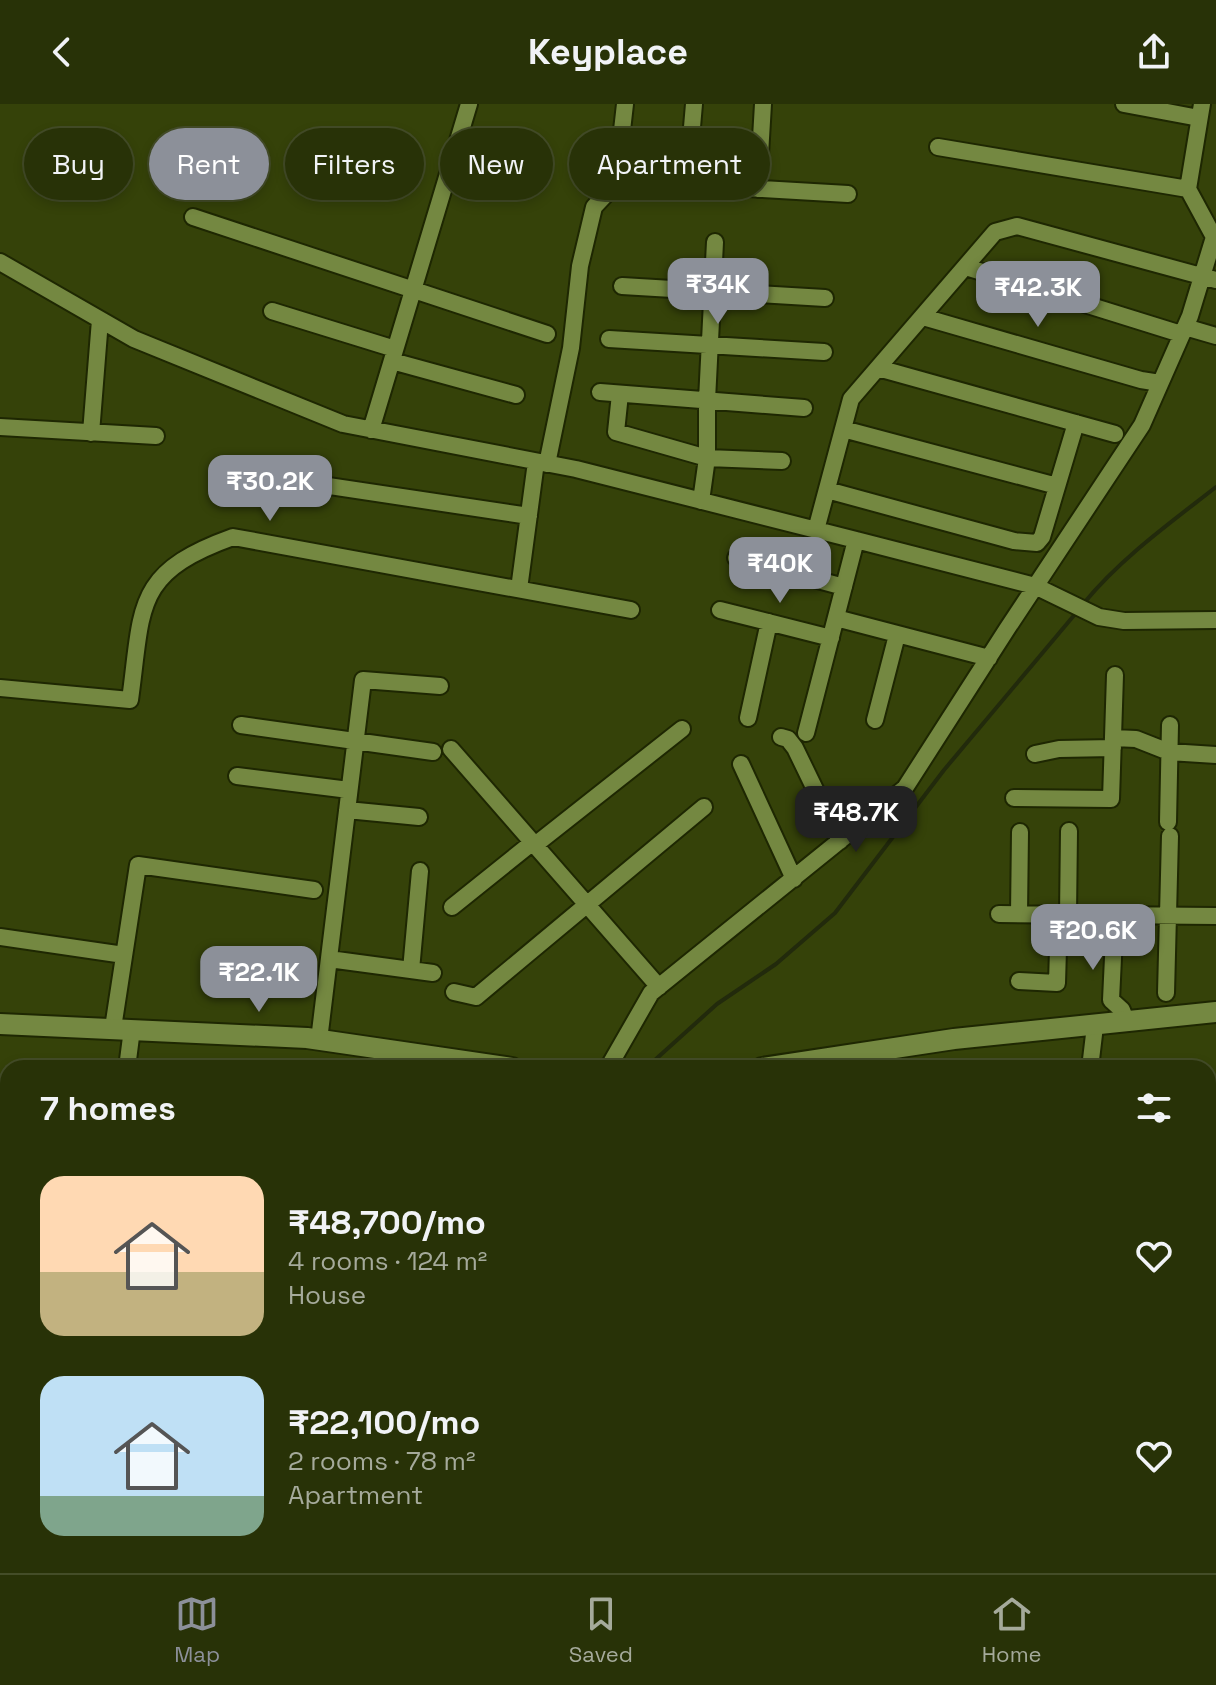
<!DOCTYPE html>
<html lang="en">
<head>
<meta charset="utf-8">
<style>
	:root { --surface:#283207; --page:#303a11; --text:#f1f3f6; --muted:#a5aa9b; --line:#444d28; --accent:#8c9099 }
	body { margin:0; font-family:"Space Grotesk",sans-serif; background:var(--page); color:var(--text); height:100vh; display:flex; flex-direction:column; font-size:30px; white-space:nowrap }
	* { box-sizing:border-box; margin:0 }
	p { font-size:26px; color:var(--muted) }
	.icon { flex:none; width:44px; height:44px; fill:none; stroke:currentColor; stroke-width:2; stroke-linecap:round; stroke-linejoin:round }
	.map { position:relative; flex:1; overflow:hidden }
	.side { position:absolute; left:0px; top:956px; width:1216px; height:514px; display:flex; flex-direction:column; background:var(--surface); border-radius:24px 24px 0 0; box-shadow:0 4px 12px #0003,0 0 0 2px var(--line) }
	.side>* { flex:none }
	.banner { position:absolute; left:24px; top:24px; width:800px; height:72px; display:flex; gap:16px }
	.price { position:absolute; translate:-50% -68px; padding:0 18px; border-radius:16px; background:var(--accent); color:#fff; font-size:26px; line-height:52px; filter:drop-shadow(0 2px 4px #0008) }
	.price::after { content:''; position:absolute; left:50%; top:48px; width:24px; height:18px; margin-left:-12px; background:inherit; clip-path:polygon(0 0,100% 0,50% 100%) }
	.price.active { background:#222; color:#fff }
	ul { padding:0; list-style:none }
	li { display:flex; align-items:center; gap:24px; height:200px; padding:0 40px }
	li span { display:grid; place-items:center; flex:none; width:224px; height:160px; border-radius:24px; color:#555 }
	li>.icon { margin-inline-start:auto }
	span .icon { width:96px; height:96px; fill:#fffc; stroke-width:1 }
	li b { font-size:34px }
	h2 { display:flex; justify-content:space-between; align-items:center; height:96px; padding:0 40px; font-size:34px }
	.pill { padding:0 28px; border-radius:36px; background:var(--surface); box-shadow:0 4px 12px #0003,0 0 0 2px var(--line); font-size:28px; line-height:72px }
	.pill.active { background:var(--accent); color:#fff }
	header { display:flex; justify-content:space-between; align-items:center; height:104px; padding:0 40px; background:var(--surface); font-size:36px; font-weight:700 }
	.dock { display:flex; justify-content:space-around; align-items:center; height:112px; border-top:2px solid var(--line); background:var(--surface); font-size:22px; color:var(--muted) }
	.dock a { display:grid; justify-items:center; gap:4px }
	.dock .active { color:var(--accent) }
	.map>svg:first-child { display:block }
</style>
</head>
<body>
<header><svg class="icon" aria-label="back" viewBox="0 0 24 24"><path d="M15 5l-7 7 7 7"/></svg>Keyplace<svg class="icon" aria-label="share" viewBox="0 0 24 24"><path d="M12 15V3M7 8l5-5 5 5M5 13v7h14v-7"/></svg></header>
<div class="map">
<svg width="1216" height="1469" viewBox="0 0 1216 1469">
	<rect width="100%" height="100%" fill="#354209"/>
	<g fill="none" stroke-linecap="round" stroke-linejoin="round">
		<!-- stream -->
		<path stroke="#222a0c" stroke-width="4" d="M 1084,499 C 1121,454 1170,419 1216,383
			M 646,964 L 717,900 L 776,860 L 835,809 L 944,666 L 1076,509
			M 167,1469 L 173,1462"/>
	</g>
	<!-- building -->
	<path fill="#357731" stroke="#85ba80" stroke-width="2" d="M 1,1016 L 8,1017 L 8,1041 L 0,1040 Z
		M 0,1046 L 8,1047 L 8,1071 L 0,1070 Z
		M 0,1092 L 8,1093 L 8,1117 L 0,1116 Z"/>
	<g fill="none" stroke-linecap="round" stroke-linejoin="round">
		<!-- street casing -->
		<g stroke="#1e2702" stroke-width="20">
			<path id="street" d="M 1124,0 L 1199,14
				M 938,43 L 1188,85
				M 612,76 L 848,90
				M 687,81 L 694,0
				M 758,85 L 763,0
				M 193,113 L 547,230
				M 0,158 L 134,235 L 343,320 L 576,365 L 856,436 L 1035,482 L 1099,513 L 1124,517 L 1216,516
				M 966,163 L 1181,230
				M 622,182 L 825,194
				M 272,207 L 395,245
				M 923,213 L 1141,276 L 1160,279
				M 1185,223 L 1216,232
				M 609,235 L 824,248
				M 392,257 L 516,291
				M 878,264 L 1115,330
				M 600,288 L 804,304
				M 620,290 L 616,328 L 707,354 L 782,357
				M 0,323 L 156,332
				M 843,325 L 1057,382
				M 371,326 L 469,0
				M 91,329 L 100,216
				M 547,360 L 571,244 L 580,162 L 594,103 L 610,86 L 620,44 L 625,0
				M 229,367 L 529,412
				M 827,386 L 1014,437 L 1037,439 L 1042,433 L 1076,319
				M 701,397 L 707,354 L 707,296 L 715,138
				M 816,426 L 851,295 L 995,128 L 1017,122 L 1216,176
				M 736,454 L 844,483
				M 519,485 L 536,358
				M 720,506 L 831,534
				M 836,514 L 989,554
				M 0,584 L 130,596 C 143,502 133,469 233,433 L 631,506
				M 748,614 L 769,518
				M 875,616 L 897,531
				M 241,621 L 433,648
				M 806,629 L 856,436
				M 781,633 L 788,635 L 795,644 L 840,737
				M 1113,634 L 1136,635 L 1169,648 L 1216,651
				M 451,645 L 659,883
				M 1035,650 L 1059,645 L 1113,644
				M 741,660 L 794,775
				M 237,672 L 349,686
				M 1014,694 L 1111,695 L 1115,571
				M 347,706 L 419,713
				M 1168,718 L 1170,621
				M 535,741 L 682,625
				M 452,803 L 533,738
				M 999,810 L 1216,812
				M 1019,810 L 1020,728
				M 1068,811 L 1069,727
				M 1115,811 L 1111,896 L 1122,906 L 1127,919
				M 0,833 L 124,851
				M 329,855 L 433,869
				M 411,866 L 420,767
				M 1019,877 L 1057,879 L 1059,811
				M 454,888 L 476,893 L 704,703
				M 1166,889 L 1170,732
				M 113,924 L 138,761 L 314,786
				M 319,936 L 363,576 L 440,582
				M 127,964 L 132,925
				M 608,964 L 651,889 L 905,684 L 1007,525 L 1142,321 L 1190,212 L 1214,133 L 1188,85 L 1202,0
				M 1090,964 L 1095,922
				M 0,1002 L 8,1002
				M 1208,1048 L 1216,1051
				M 0,1086 L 8,1086
				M 0,1157 L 8,1158
				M 1208,1175 L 1216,1175
				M 0,1225 L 8,1226
				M 1208,1226 L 1216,1225
				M 1208,1277 L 1216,1277
				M 0,1292 L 8,1293
				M 0,1353 L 8,1354
				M 263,1462 L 263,1469
				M 623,1462 L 624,1469
				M 685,1462 L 686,1469
				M 751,1462 L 752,1469
				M 813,1462 L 813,1469
				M 877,1462 L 877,1469
				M 945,1462 L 945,1469
				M 1043,1462 L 1044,1469
				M 1143,1462 L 1149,1469"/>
		</g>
		<!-- secondary casing -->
		<g stroke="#1e2702" stroke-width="24">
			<path id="secondary" d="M 0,920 L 307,934 L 512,964
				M 762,964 L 954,935 L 1216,908"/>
		</g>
		<!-- street -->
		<use href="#street" stroke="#748841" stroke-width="16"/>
		<!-- secondary -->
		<use href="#secondary" stroke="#748841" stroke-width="20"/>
	</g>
</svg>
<b class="price" style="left:718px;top:222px">₹34K</b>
<b class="price" style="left:1038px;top:225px">₹42.3K</b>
<b class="price" style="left:270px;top:419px">₹30.2K</b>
<b class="price" style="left:780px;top:501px">₹40K</b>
<b class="price active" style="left:856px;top:750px">₹48.7K</b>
<b class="price" style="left:1093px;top:868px">₹20.6K</b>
<b class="price" style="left:259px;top:910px">₹22.1K</b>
<div class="banner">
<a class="pill">Buy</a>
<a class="pill active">Rent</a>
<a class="pill">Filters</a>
<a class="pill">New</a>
<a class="pill">Apartment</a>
</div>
<section class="side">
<h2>7 homes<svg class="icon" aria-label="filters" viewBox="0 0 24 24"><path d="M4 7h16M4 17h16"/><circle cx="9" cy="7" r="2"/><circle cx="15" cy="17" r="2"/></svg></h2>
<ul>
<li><span style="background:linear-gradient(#ffd9b3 60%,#c2b280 0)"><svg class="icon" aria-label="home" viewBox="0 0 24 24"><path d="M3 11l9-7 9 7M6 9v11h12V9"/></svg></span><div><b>₹48,700/mo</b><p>4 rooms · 124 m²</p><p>House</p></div><svg class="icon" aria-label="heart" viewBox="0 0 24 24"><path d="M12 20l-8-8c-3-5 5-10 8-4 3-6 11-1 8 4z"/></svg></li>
<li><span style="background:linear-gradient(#bfe0f5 75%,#7fa58c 0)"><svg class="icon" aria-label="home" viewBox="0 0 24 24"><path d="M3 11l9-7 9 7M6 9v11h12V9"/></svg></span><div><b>₹22,100/mo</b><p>2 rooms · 78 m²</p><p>Apartment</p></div><svg class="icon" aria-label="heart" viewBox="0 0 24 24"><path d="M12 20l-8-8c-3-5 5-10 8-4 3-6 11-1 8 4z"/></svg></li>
</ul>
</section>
</div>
<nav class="dock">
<a class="active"><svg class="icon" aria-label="map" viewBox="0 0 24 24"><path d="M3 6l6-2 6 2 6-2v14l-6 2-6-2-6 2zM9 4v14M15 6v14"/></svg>Map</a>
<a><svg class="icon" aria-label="saved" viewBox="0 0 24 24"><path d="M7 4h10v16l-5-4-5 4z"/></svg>Saved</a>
<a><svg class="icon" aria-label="home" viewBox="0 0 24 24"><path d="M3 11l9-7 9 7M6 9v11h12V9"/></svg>Home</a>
</nav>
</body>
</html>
